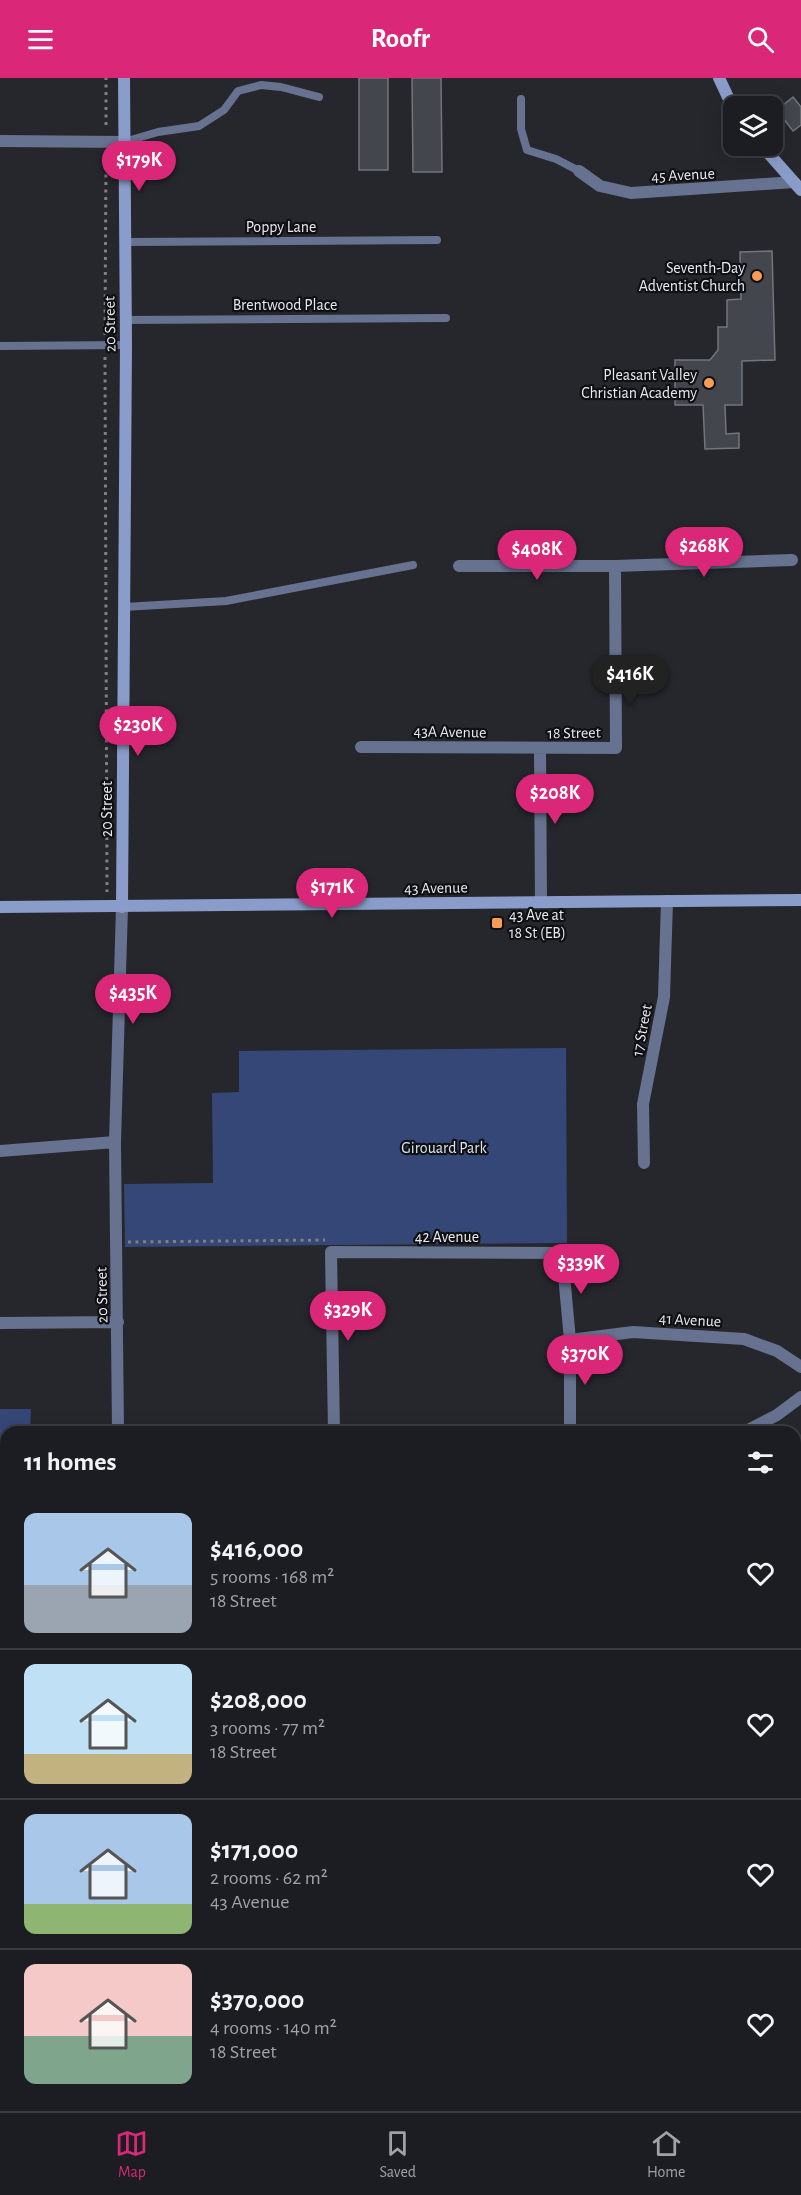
<!DOCTYPE html>
<html lang="en">
<head>
<meta charset="utf-8">
<style>
	:root { --surface:#1c1d22; --page:#292a2f; --text:#f1f3f6; --muted:#a0a2a5; --line:#3a3b40; --accent:#db2777 }
	body { margin:0; font-family:"Alegreya Sans",sans-serif; background:var(--page); color:var(--text); height:100vh; display:flex; flex-direction:column; font-size:22px; white-space:nowrap }
	* { box-sizing:border-box; margin:0 }
	p { font-size:20px; color:var(--muted) }
	.icon { flex:none; width:33px; height:33px; fill:none; stroke:currentColor; stroke-width:2; stroke-linecap:round; stroke-linejoin:round }
	.map { position:relative; flex:1; overflow:hidden }
	.details { position:absolute; left:0px; top:1348px; width:801px; height:686px; display:flex; flex-direction:column; background:var(--surface); border-radius:18px 18px 0 0; box-shadow:0 6px 24px #0002,0 0 0 2px var(--line) }
	.details>* { flex:none }
	.controls { position:absolute; left:723px; top:18px; display:grid; gap:12px }
	.controls a { display:grid; place-items:center; width:60px; height:60px; border-radius:12px; background:var(--surface); box-shadow:0 6px 24px #0002,0 0 0 2px var(--line); font-size:30px }
	.price { position:absolute; translate:-50% -51px; padding:0 14px; border-radius:21px; background:var(--accent); color:#fff; font-size:20px; line-height:39px; filter:drop-shadow(0 2px 3px #0008) }
	.price::after { content:''; position:absolute; left:50%; top:36px; width:18px; height:14px; margin-left:-9px; background:inherit; clip-path:polygon(0 0,100% 0,50% 100%) }
	.price.on { background:#222; color:#fff }
	ul { padding:0; list-style:none }
	li { display:flex; align-items:center; gap:18px; height:150px; padding:0 24px }
	li+li { border-top:2px solid var(--line) }
	li span { display:grid; place-items:center; flex:none; width:168px; height:120px; border-radius:12px; color:#555 }
	li>.icon { margin-inline-start:auto }
	span .icon { width:72px; height:72px; fill:#fffc; stroke-width:1 }
	li b { font-size:26px }
	h2 { display:flex; justify-content:space-between; align-items:center; height:72px; padding:0 24px; font-size:26px }
	header { display:flex; justify-content:space-between; align-items:center; height:78px; padding:0 24px; background:var(--accent); color:#fff; font-size:27px; font-weight:600 }
	.tabs { display:flex; justify-content:space-around; align-items:center; height:84px; border-top:2px solid var(--line); background:var(--surface); font-size:16px; color:var(--muted) }
	.tabs a { display:grid; justify-items:center; gap:3px }
	.tabs .on { color:var(--accent) }
	.map>svg:first-child { display:block }
</style>
</head>
<body>
<header><svg class="icon" aria-label="menu" viewBox="0 0 24 24"><path d="M4 6h16M4 12h16M4 18h16"/></svg>Roofr<svg class="icon" aria-label="search" viewBox="0 0 24 24"><circle cx="10" cy="10" r="6"/><path d="M15 15l6 6"/></svg></header>
<div class="map">
<svg width="801" height="2033" viewBox="0 0 801 2033">
	<rect width="100%" height="100%" fill="#25272d"/>
	<!-- green -->
	<path fill="#344777" d="M 566,970 L 567,1165 L 125,1169 L 124,1106 L 213,1105 L 212,1015 L 239,1014 L 239,973 Z
		M 0,1331 L 31,1331 L 30,1354 L 6,1354 L 6,1433 L 0,1433 Z"/>
	<!-- building -->
	<path fill="#43464d" stroke="#72757c" stroke-width="1.5" d="M 359,0 L 388,0 L 388,92 L 359,92 Z
		M 412,0 L 441,0 L 442,94 L 413,94 Z
		M 793,19 L 801,29 L 801,47 L 793,53 L 777,32 Z
		M 772,173 L 775,282 L 742,283 L 742,327 L 725,327 L 726,356 L 739,355 L 739,370 L 705,371 L 703,327 L 675,327 L 675,282 L 710,282 L 718,272 L 718,249 L 727,249 L 727,222 L 741,221 L 740,174 Z"/>
	<g fill="none" stroke-linecap="round" stroke-linejoin="round">
		<!-- path -->
		<path stroke="#7e8085" stroke-width="3" stroke-dasharray="3 4.5" stroke-linecap="butt" d="M 106,47 L 106,0
			M 105,257 L 106,79
			M 105,279 L 107,814
			M 128,1164 L 325,1162
			M 0,1392 L 6,1392
			M 0,1418 L 6,1418"/>
		<!-- lane -->
		<path stroke="#66728f" stroke-width="8" d="M 521,21 L 521,51 L 527,72 L 556,81 L 579,93
			M 124,64 L 158,54 L 199,48 L 224,32 L 238,13 L 261,7 L 281,9 L 319,19
			M 125,164 L 437,162
			M 124,242 L 446,240
			M 0,268 L 126,267
			M 124,529 L 226,523 L 413,487
			M 602,2028 L 602,2033
			M 100,2033 L 100,2028"/>
		<!-- street -->
		<path stroke="#66728f" stroke-width="12" d="M 0,63 L 124,64
			M 579,93 L 600,108 L 631,115 L 794,104
			M 459,488 L 615,488 L 792,482
			M 361,669 L 616,670 L 615,488
			M 540,671 L 541,824
			M 0,1073 L 115,1064
			M 644,1085 L 643,1026 L 664,919 L 667,823
			M 0,1245 L 118,1244
			M 570,1262 L 633,1254 L 744,1261 L 777,1273 L 801,1289
			M 118,1354 L 115,1064 L 122,829
			M 334,1354 L 331,1174 L 562,1175 L 570,1262 L 570,1354
			M 744,1354 L 777,1337 L 801,1319
			M 0,1505 L 6,1505
			M 795,1573 L 801,1570
			M 0,1636 L 6,1636
			M 795,1795 L 801,1795
			M 405,2033 L 405,2028"/>
		<!-- secondary -->
		<path stroke="#8a9dca" stroke-width="12" d="M 719,0 L 734,32
			M 762,68 L 801,112
			M 0,829 L 801,822
			M 122,829 L 126,267 L 124,0
			M 795,1438 L 801,1433
			M 0,1914 L 6,1904
			M 0,1969 L 6,1969
			M 795,1969 L 801,1969"/>
	</g>
	<!-- markers -->
	<g fill="#fc9d53" stroke="#0f1013" stroke-width="2">
		<circle cx="757" cy="198" r="6"/>
		<circle cx="709" cy="305" r="6"/>
		<rect x="491" y="839" width="12" height="12" rx="3"/>
	</g>
	<g text-anchor="middle" stroke-width="4.5" stroke-linejoin="round" paint-order="stroke">
		<!-- street labels -->
		<g font-size="16" fill="#e8eaee" stroke="#0f1013">
			<text transform="translate(683 96) rotate(-3)" y="6">45 Avenue</text>
			<text x="281" y="154">Poppy Lane</text>
			<text x="285" y="232">Brentwood Place</text>
			<text transform="translate(109 246) rotate(-91)" y="6">20 Street</text>
			<text transform="translate(450 653) rotate(1)" y="6">43A Avenue</text>
			<text transform="translate(574 654) rotate(-1)" y="6">18 Street</text>
			<text transform="translate(106 731) rotate(-90)" y="6">20 Street</text>
			<text transform="translate(436 809) rotate(-1)" y="6">43 Avenue</text>
			<text transform="translate(641 952) rotate(-79)" y="6">17 Street</text>
			<text x="447" y="1164">42 Avenue</text>
			<text transform="translate(101 1217) rotate(-91)" y="6">20 Street</text>
			<text transform="translate(690 1241) rotate(3)" y="6">41 Avenue</text>
		</g>
		<!-- poi labels -->
		<g font-size="16" fill="#e8eaee" stroke="#0f1013" text-anchor="end">
			<text x="745" y="195">Seventh-Day<tspan x="745" dy="18">Adventist Church</tspan></text>
			<text x="697" y="302">Pleasant Valley<tspan x="697" dy="18">Christian Academy</tspan></text>
			<text x="509" y="842" text-anchor="start">43 Ave at<tspan x="509" dy="18">18 St (EB)</tspan></text>
		</g>
		<!-- park labels -->
		<g font-size="16" fill="#dce4f6" stroke="#0f1013">
			<text x="444" y="1075">Girouard Park</text>
		</g>
	</g>
</svg>
<div class="controls">
<a><svg class="icon" aria-label="layers" viewBox="0 0 24 24"><path d="M12 4l9 5-9 5-9-5zM3 14l9 5 9-5"/></svg></a>
</div>
<b class="price" style="left:139px;top:114px">$179K</b>
<b class="price" style="left:704px;top:500px">$268K</b>
<b class="price" style="left:537px;top:503px">$408K</b>
<b class="price on" style="left:630px;top:628px">$416K</b>
<b class="price" style="left:138px;top:679px">$230K</b>
<b class="price" style="left:555px;top:747px">$208K</b>
<b class="price" style="left:332px;top:841px">$171K</b>
<b class="price" style="left:133px;top:947px">$435K</b>
<b class="price" style="left:581px;top:1217px">$339K</b>
<b class="price" style="left:348px;top:1264px">$329K</b>
<b class="price" style="left:585px;top:1308px">$370K</b>
<section class="details">
<h2>11 homes<svg class="icon" aria-label="filters" viewBox="0 0 24 24"><path d="M4 7h16M4 17h16"/><circle cx="9" cy="7" r="2"/><circle cx="15" cy="17" r="2"/></svg></h2>
<ul>
<li><span style="background:linear-gradient(#a9c7e8 60%,#9aa5b1 0)"><svg class="icon" aria-label="home" viewBox="0 0 24 24"><path d="M3 11l9-7 9 7M6 9v11h12V9"/></svg></span><div><b>$416,000</b><p>5 rooms · 168 m²</p><p>18 Street</p></div><svg class="icon" aria-label="heart" viewBox="0 0 24 24"><path d="M12 20l-8-8c-3-5 5-10 8-4 3-6 11-1 8 4z"/></svg></li>
<li><span style="background:linear-gradient(#bfe0f5 75%,#c2b280 0)"><svg class="icon" aria-label="home" viewBox="0 0 24 24"><path d="M3 11l9-7 9 7M6 9v11h12V9"/></svg></span><div><b>$208,000</b><p>3 rooms · 77 m²</p><p>18 Street</p></div><svg class="icon" aria-label="heart" viewBox="0 0 24 24"><path d="M12 20l-8-8c-3-5 5-10 8-4 3-6 11-1 8 4z"/></svg></li>
<li><span style="background:linear-gradient(#a9c7e8 75%,#8fb573 0)"><svg class="icon" aria-label="home" viewBox="0 0 24 24"><path d="M3 11l9-7 9 7M6 9v11h12V9"/></svg></span><div><b>$171,000</b><p>2 rooms · 62 m²</p><p>43 Avenue</p></div><svg class="icon" aria-label="heart" viewBox="0 0 24 24"><path d="M12 20l-8-8c-3-5 5-10 8-4 3-6 11-1 8 4z"/></svg></li>
<li><span style="background:linear-gradient(#f6c9c9 60%,#7fa58c 0)"><svg class="icon" aria-label="home" viewBox="0 0 24 24"><path d="M3 11l9-7 9 7M6 9v11h12V9"/></svg></span><div><b>$370,000</b><p>4 rooms · 140 m²</p><p>18 Street</p></div><svg class="icon" aria-label="heart" viewBox="0 0 24 24"><path d="M12 20l-8-8c-3-5 5-10 8-4 3-6 11-1 8 4z"/></svg></li>
</ul>
</section>
</div>
<nav class="tabs">
<a class="on"><svg class="icon" aria-label="map" viewBox="0 0 24 24"><path d="M3 6l6-2 6 2 6-2v14l-6 2-6-2-6 2zM9 4v14M15 6v14"/></svg>Map</a>
<a><svg class="icon" aria-label="saved" viewBox="0 0 24 24"><path d="M7 4h10v16l-5-4-5 4z"/></svg>Saved</a>
<a><svg class="icon" aria-label="home" viewBox="0 0 24 24"><path d="M3 11l9-7 9 7M6 9v11h12V9"/></svg>Home</a>
</nav>
</body>
</html>
